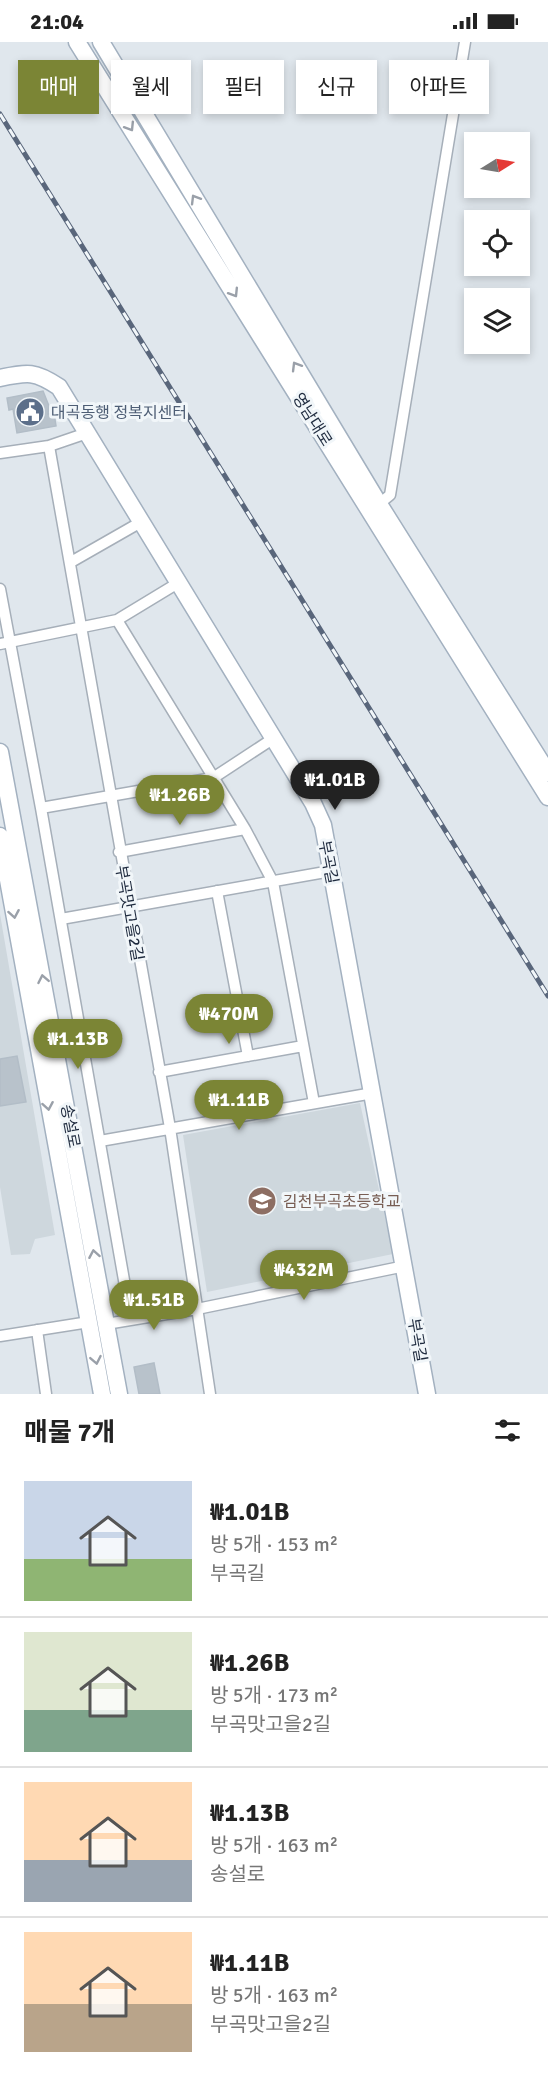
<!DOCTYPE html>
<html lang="ko">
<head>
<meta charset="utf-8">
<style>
	:root { --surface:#fff; --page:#f6f6f6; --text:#222; --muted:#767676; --line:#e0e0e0; --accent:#7b8535 }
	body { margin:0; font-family:Signika,"Noto Sans KR",sans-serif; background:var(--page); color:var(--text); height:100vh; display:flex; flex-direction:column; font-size:22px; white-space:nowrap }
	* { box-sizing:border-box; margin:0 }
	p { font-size:20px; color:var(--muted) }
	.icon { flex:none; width:33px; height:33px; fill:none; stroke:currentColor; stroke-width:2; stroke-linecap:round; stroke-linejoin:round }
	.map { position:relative; height:1352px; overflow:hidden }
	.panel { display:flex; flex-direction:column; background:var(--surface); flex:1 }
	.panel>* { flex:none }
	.hud { position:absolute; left:18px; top:18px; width:513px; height:54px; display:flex; gap:12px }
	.needle { width:39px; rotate:79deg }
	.buttons { position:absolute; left:464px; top:90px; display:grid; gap:12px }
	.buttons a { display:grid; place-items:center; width:66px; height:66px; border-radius:0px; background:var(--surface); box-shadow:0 3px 9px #0003; font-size:30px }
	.price { position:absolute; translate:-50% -51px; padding:0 14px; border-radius:21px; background:var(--accent); color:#fff; font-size:20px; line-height:39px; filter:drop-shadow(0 2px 3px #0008) }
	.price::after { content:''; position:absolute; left:50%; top:36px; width:18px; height:14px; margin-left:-9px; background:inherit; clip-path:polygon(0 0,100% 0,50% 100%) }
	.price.active { background:#222; color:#fff }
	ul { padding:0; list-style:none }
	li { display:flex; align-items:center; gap:18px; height:150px; padding:0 24px }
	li+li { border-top:2px solid var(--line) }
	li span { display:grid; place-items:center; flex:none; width:168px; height:120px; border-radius:0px; color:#555 }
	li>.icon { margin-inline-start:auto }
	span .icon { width:72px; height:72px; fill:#fffc; stroke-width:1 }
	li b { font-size:26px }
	h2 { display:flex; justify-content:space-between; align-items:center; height:72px; padding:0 24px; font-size:26px }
	.chip { padding:0 21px; border-radius:0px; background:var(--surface); box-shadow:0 3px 9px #0003; font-size:21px; line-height:54px }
	.chip.active { background:var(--accent); color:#fff }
	.status { display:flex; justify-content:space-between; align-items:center; height:42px; padding:0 30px; background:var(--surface); direction:ltr }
	.status svg { height:16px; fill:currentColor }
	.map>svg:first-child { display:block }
</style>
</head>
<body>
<div class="status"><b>21:04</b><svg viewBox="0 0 49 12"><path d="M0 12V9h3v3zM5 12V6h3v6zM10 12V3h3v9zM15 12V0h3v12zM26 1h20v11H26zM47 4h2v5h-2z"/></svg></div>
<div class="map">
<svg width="548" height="1352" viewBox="0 0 548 1352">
	<rect width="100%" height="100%" fill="#e0e7ed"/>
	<!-- built -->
	<path fill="#ced7dd" d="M 0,872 L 55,1193 L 35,1197 L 30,1212 L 11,1213 L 0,1145 Z
		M 360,1061 L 393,1212 L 207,1250 L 183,1093 Z"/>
	<!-- building -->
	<path fill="#b8c2cb" stroke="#b2bdc7" stroke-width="1.5" d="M 43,349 L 49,364 L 48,372 L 54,371 L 56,384 L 17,391 L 13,367 L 9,368 L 7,356 Z
		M 17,1014 L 26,1060 L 0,1064 L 0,1017 Z
		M 154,1321 L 160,1352 L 139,1352 L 134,1325 Z"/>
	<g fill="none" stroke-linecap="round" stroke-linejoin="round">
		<!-- street casing -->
		<g stroke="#a6afb9" stroke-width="13">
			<path id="street" d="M 49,404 L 170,1086 L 210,1352
				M 0,411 L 49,404 L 87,391
				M 379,462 L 390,453 L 465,0
				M 71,520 L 141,480
				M 0,547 L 41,766 L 131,1278
				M 117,578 L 245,787 L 273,840 L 314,1061
				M 0,602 L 117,578 L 178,541
				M 41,766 L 213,736 L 274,696
				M 119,810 L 245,787
				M 217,849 L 248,1014
				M 61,877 L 331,829
				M 159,1030 L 303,1004
				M 100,1099 L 373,1051
				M 106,1282 L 197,1267 L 405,1224
				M 37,1288 L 46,1352
				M 0,1294 L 89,1280"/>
		</g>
		<!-- secondary casing -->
		<g stroke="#a3b1c0" stroke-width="19">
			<path id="secondary" d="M 77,0 L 548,755
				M 101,0 L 379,462 L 548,731
				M 0,336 C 28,330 35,329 59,345 L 313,761 L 323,783 L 427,1352
				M 0,710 L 119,1352
				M 0,794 L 102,1352"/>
		</g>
		<!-- street -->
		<use href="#street" stroke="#fff" stroke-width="10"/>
		<!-- secondary -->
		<use href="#secondary" stroke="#fff" stroke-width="16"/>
		<!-- rail casing -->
		<g stroke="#59667b" stroke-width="5">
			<path id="rail" d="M 0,72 L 548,954"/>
		</g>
		<!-- rail -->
		<use href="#rail" stroke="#f1f6f9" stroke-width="3" stroke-dasharray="9" stroke-linecap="butt"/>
	</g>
	<!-- one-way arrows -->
	<defs><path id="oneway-chevron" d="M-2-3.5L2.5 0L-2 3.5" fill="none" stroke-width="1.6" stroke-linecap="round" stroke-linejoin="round" transform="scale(1.5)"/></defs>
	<g stroke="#9aa0a9">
		<use href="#oneway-chevron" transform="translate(130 85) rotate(58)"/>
		<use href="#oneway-chevron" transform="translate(195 157) rotate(-121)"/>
		<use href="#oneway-chevron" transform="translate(234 251) rotate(58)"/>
		<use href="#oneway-chevron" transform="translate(296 324) rotate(-121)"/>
		<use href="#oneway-chevron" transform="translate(14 872) rotate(80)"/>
		<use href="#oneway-chevron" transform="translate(43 937) rotate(-101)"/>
		<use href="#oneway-chevron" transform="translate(48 1064) rotate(80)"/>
		<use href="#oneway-chevron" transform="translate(94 1212) rotate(-100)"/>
		<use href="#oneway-chevron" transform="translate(96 1318) rotate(79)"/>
	</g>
	<!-- icons -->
	<defs>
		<g id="civic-disc" transform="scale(1.5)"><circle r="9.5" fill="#5c6f8a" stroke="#f1f6f9"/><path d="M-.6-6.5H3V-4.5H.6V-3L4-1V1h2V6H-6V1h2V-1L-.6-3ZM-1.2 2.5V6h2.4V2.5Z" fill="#fff"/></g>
		<g id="school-disc" transform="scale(1.5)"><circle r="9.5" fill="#8d6e63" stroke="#f1f6f9"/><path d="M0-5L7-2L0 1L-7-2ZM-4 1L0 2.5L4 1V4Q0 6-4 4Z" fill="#fff"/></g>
	</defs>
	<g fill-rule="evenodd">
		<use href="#civic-disc" x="30" y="370"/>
		<use href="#school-disc" x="262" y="1159"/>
	</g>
	<g text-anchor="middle" stroke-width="6" stroke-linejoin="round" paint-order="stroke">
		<!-- service labels -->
		<g font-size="16" fill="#4e5e75" stroke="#f1f6f9" text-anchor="start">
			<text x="51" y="376">대곡동행 정복지센터</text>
		</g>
		<!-- street labels -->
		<g font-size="16" fill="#1f2b3f" stroke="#f1f6f9">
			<text transform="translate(313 377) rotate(58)" y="6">영남대로</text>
			<text transform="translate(329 820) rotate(79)" y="6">부곡길</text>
			<text transform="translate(130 871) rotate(80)" y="6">부곡맛고을2길</text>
			<text transform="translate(71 1084) rotate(79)" y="6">송설로</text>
			<text transform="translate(418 1298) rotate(80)" y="6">부곡길</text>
		</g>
		<!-- education labels -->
		<g font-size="16" fill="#785e54" stroke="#f1f6f9" text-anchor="start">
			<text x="283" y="1165">김천부곡초등학교</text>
		</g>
	</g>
</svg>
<div class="buttons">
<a><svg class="needle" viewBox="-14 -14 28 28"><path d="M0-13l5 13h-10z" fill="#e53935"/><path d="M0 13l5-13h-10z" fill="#767676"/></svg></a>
<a><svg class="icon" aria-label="locate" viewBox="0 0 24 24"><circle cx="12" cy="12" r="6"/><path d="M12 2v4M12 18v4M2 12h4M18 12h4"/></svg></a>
<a><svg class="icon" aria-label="layers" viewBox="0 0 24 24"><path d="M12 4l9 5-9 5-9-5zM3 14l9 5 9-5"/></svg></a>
</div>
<b class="price active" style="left:335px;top:769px">₩1.01B</b>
<b class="price" style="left:180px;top:784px">₩1.26B</b>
<b class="price" style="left:229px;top:1003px">₩470M</b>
<b class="price" style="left:78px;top:1028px">₩1.13B</b>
<b class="price" style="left:239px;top:1089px">₩1.11B</b>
<b class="price" style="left:304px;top:1259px">₩432M</b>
<b class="price" style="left:154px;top:1289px">₩1.51B</b>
<div class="hud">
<a class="chip active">매매</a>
<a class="chip">월세</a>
<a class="chip">필터</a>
<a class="chip">신규</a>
<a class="chip">아파트</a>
</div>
</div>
<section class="panel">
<h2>매물 7개<svg class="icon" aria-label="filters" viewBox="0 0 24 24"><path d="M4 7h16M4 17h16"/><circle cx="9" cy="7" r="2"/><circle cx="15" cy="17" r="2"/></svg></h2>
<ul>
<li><span style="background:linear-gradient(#c9d6e8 65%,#8fb573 0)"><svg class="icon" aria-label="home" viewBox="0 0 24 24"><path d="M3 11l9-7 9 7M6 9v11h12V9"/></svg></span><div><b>₩1.01B</b><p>방 5개 · 153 m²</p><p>부곡길</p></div></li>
<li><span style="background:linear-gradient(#dfe7d0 65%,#7fa58c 0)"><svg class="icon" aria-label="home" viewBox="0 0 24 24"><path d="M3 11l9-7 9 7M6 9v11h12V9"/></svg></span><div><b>₩1.26B</b><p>방 5개 · 173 m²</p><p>부곡맛고을2길</p></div></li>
<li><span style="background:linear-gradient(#ffd9b3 65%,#9aa5b1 0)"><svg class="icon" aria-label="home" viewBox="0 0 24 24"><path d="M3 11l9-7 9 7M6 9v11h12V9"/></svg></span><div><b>₩1.13B</b><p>방 5개 · 163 m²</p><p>송설로</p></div></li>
<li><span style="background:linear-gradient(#ffd9b3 60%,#b9a48a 0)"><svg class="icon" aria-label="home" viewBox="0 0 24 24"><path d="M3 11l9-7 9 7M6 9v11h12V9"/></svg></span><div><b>₩1.11B</b><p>방 5개 · 163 m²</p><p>부곡맛고을2길</p></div></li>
</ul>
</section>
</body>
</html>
